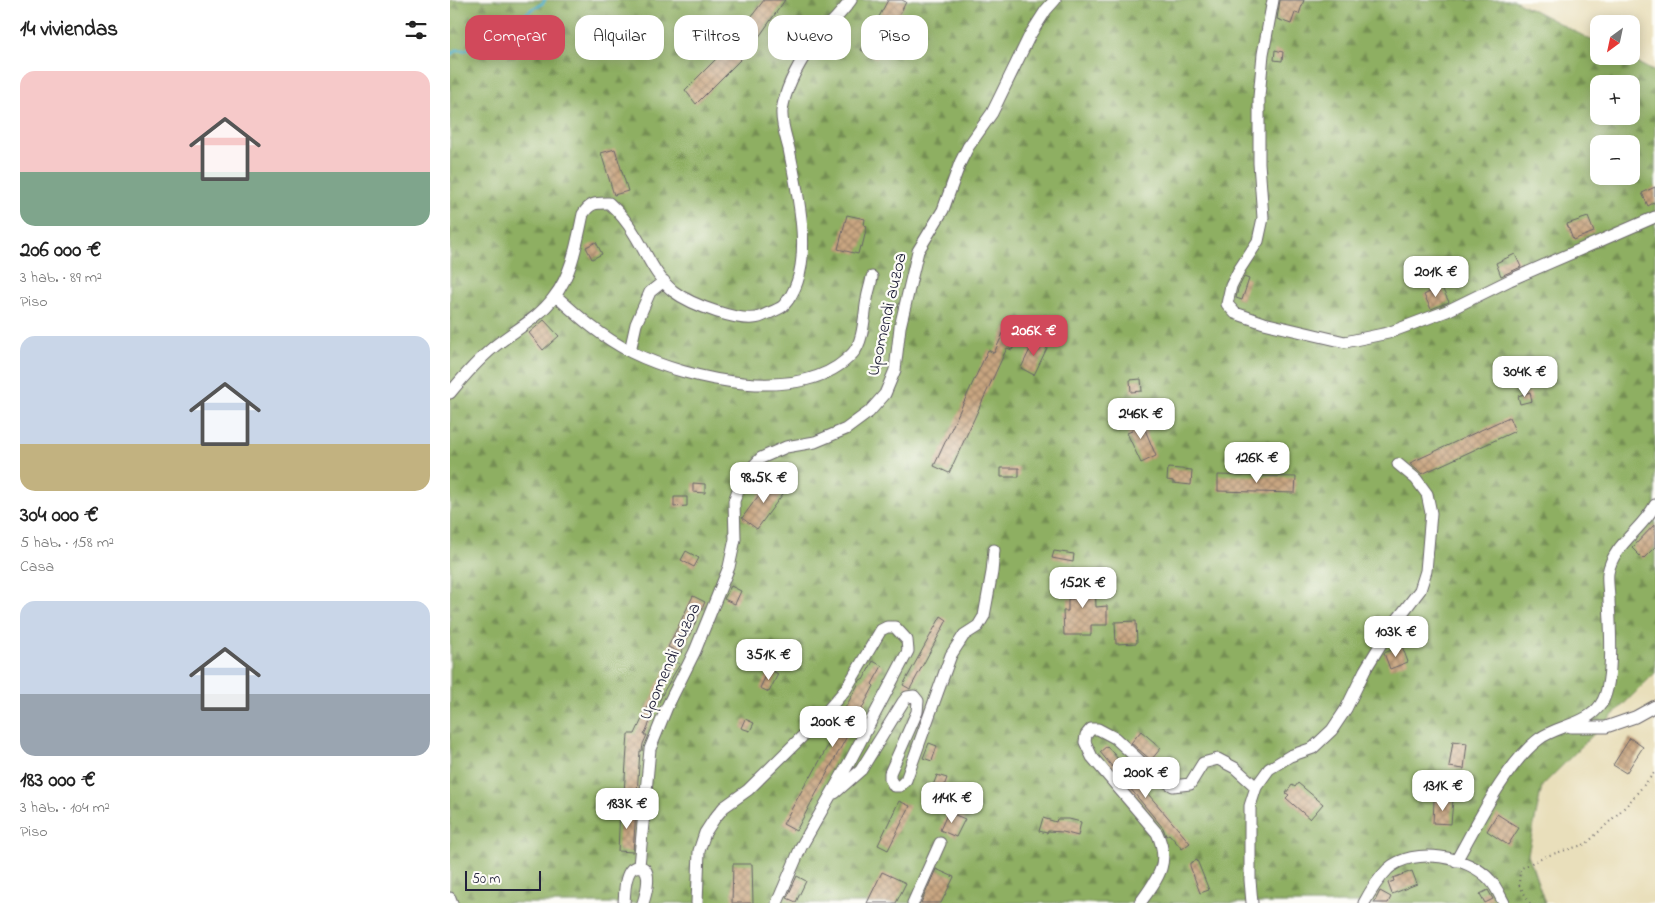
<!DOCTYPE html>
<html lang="es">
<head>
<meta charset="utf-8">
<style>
	:root { --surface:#fff; --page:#f6f6f6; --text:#222; --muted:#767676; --accent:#d1495b }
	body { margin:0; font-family:"Indie Flower",sans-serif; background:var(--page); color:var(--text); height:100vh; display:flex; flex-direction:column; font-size:19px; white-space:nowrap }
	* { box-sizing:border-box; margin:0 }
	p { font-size:16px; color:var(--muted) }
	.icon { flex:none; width:28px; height:28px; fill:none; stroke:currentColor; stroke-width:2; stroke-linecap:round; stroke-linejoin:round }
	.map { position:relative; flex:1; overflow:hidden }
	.details { display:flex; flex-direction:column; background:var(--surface); width:450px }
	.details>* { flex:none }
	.top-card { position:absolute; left:15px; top:15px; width:475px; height:45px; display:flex; gap:10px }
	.needle { width:32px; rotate:213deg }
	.tools { position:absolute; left:1140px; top:15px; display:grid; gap:10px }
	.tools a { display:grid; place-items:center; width:50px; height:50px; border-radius:10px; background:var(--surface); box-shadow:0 2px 12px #0003; font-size:25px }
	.scale { position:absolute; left:15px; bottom:12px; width:76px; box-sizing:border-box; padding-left:5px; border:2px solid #22223b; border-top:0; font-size:14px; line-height:18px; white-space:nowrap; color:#22223b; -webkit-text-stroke:4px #fdfcf7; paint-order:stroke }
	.price { position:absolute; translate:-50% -42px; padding:0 11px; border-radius:10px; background:#fff; color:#222; font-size:16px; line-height:32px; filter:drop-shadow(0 1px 2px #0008) }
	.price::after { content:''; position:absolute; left:50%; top:30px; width:15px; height:11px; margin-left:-8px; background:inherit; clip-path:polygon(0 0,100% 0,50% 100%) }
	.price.current { background:var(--accent); color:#fff }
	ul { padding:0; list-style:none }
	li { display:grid; align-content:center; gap:10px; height:265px; padding:0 20px }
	li span { display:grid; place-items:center; height:155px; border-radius:15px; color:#555 }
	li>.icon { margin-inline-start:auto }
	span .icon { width:90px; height:90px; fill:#fffc; stroke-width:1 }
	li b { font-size:21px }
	h2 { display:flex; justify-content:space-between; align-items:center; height:60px; padding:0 20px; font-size:21px }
	.pill { padding:0 18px; border-radius:15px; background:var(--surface); box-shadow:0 2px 12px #0003; font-size:18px; line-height:45px }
	.pill.current { background:var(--accent); color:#fff }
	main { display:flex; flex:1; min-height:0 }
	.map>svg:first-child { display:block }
</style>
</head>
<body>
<main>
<section class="details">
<h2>14 viviendas<svg class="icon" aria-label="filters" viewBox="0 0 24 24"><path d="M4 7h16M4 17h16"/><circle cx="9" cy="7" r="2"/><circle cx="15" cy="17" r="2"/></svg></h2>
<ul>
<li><span style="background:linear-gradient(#f6c9c9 65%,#7fa58c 0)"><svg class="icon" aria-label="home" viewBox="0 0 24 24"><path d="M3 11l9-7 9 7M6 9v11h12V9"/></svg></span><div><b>206 000 €</b><p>3 hab. · 89 m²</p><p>Piso</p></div></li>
<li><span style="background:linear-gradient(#c9d6e8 70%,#c2b280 0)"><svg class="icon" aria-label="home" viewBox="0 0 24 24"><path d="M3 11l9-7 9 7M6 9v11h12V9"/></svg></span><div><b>304 000 €</b><p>5 hab. · 158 m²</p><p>Casa</p></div></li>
<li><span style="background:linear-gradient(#c9d6e8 60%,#9aa5b1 0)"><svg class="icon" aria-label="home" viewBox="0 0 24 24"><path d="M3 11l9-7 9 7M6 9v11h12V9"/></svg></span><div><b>183 000 €</b><p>3 hab. · 104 m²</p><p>Piso</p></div></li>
</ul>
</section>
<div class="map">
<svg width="1205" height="903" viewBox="0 0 1205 903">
	<defs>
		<pattern id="forest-firs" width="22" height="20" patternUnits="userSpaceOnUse" patternTransform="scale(1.25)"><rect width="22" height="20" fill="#8eaf62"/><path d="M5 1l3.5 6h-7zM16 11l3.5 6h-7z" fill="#748e52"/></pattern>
		<pattern id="building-cross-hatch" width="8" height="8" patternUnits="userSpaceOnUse" patternTransform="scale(1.25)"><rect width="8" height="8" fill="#c9a681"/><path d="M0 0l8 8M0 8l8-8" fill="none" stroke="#a3876b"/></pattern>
	</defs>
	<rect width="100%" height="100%" fill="#fdfcf7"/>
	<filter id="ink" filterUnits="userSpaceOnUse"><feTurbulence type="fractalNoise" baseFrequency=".02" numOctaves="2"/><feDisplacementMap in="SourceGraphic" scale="10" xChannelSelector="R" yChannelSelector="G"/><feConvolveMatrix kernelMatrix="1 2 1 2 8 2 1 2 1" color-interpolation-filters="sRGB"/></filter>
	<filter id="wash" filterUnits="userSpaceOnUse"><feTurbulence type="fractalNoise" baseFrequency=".0096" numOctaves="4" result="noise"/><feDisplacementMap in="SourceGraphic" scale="20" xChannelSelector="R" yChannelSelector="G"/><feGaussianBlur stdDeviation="1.12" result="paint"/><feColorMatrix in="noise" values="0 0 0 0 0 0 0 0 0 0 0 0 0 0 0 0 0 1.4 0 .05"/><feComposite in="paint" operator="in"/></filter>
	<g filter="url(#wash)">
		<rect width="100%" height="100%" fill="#e9dfbb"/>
		<!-- forest -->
		<path fill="url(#forest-firs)" stroke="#58684e" fill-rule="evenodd" d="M 0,0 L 1064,0 L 1149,44 L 1149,56 L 1174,56 L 1205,72 L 1205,673 L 1092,786 L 1078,854 L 1095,903 L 0,903 ZM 1149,84 L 1181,84 L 1181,116 L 1149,116 ZM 1149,144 L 1181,144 L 1181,176 L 1149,176 Z"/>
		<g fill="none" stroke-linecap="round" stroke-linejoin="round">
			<!-- stream -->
			<path stroke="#46abc6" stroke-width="3" d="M 0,55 L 6,50 L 16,50 L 23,47 L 36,33 L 73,16 L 82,9 L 93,3 L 95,0"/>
		</g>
		<g id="blocks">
			<!-- building -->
			<path fill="url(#building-cross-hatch)" d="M 314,0 L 335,0 L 311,34 L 291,59 L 246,104 L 235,90 L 278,47 Z
				M 438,0 L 452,0 L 456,2 L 427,59 L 411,50 Z
				M 830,0 L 854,0 L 849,14 L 845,13 L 841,24 L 827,19 Z
				M 825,50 L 833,52 L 832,61 L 824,60 Z
				M 165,149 L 178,191 L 164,195 L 151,153 Z
				M 1205,187 L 1205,202 L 1198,206 L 1192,193 Z
				M 397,215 L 415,219 L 414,225 L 417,226 L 412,247 L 410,246 L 408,254 L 388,249 Z
				M 1138,217 L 1144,232 L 1123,240 L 1117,224 Z
				M 146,242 L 152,254 L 142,259 L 136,247 Z
				M 1065,254 L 1071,267 L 1051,276 L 1046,263 Z
				M 794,277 L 799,279 L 792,300 L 786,298 L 788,289 Z
				M 991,286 L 999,302 L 981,309 L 974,295 Z
				M 94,320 L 109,336 L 93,350 L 79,333 Z
				M 556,327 L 570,334 L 562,350 L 557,348 L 499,473 L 484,466 L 538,350 L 544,353 Z
				M 585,339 L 598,346 L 584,375 L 571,368 Z
				M 691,379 L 692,391 L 681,392 L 680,380 Z
				M 1080,392 L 1082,401 L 1070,404 L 1068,396 Z
				M 686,408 L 706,456 L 691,463 L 677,433 L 682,431 Z
				M 1059,417 L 1065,431 L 972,474 L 961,465 L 960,463 Z
				M 551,468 L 569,468 L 569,477 L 551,477 Z
				M 718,468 L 742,470 L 741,485 L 723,483 L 723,481 L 717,480 Z
				M 768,475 L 846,477 L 845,493 L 768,491 Z
				M 320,480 L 335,491 L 307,529 L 292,518 Z
				M 243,483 L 255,484 L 255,493 L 243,492 Z
				M 224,497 L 237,497 L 237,506 L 224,507 Z
				M 1205,524 L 1205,547 L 1193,559 L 1182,548 Z
				M 236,551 L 249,558 L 244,567 L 231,560 Z
				M 604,551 L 624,554 L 623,562 L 602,558 Z
				M 616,578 L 645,582 L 646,607 L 657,606 L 657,625 L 641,625 L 641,635 L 614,635 L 613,611 L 618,611 L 618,599 L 623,599 Z
				M 281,586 L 291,591 L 285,604 L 274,599 Z
				M 243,596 L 255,602 L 231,653 L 218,647 Z
				M 491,616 L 497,620 L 460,689 L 453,685 Z
				M 686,621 L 687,643 L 666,644 L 665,622 Z
				M 952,646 L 958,662 L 940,669 L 934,653 Z
				M 221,660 L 230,664 L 214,691 L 194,735 L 197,735 L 193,744 L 192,751 L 190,751 L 187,794 L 174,793 L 178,734 L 185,734 L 205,691 L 204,690 Z
				M 423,661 L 432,666 L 422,684 L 424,686 L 346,831 L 333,824 L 360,776 L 361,777 L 389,725 L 387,723 L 411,679 L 413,680 Z
				M 319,669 L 328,674 L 319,692 L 310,688 Z
				M 295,719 L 304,723 L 300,731 L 291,728 Z
				M 691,731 L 711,748 L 701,760 L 681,743 Z
				M 1180,738 L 1193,747 L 1176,773 L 1163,765 Z
				M 1003,741 L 1017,743 L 1014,769 L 999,767 Z
				M 479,743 L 487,746 L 482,761 L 473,758 Z
				M 657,746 L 740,843 L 732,849 L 719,834 L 716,836 L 713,828 L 650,752 Z
				M 487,775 L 497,778 L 487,805 L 477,801 Z
				M 848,783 L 873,804 L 860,819 L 836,798 L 839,795 L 836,793 L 842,785 L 845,787 Z
				M 984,800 L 1003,800 L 1001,824 L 983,823 Z
				M 449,801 L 460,806 L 438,850 L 428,845 Z
				M 170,809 L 186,810 L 183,852 L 168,851 Z
				M 498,812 L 515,819 L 506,837 L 490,830 Z
				M 1047,814 L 1069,828 L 1058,845 L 1037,831 Z
				M 593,818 L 606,822 L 607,819 L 619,819 L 631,822 L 628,836 L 613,832 L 598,831 L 597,833 L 589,831 Z
				M 747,860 L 759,890 L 750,893 L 740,866 L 740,863 Z
				M 283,864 L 302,864 L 303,903 L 282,903 Z
				M 486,869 L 504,877 L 491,903 L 471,903 Z
				M 962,871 L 967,884 L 942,894 L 938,883 L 944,881 L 943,878 Z
				M 432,872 L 456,883 L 446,903 L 417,903 Z
				M 347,876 L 356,881 L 346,902 L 337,898 Z
				M 1038,890 L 1043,899 L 1035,903 L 1030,894 Z
				M 930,891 L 941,897 L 938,903 L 924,903 Z"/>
		</g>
	</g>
	<g filter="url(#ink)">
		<use href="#blocks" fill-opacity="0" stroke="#686468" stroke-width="1"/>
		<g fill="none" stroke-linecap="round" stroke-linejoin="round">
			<!-- minor casing -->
			<g stroke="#686468" stroke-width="13">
				<path id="minor" d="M 823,0 L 813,54 L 809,97 L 809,163 L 813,218 L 808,241 L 789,270 L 781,286 L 777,304 L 785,313 L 814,323 L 895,342 L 938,333 L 997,311 L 1060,280 L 1205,217
					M 106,296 C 130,318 152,337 181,352 C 238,380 355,407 403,353 C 414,341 414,314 417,299 C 418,292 421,284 422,277
					M 180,351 L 186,324 L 200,292 L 214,281
					M 0,393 C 14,376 28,360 45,346 C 65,330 89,318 104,297 C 122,274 127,242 133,214 C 141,202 146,203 159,203 C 169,212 178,223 185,235 C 197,254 205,276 223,291 C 240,304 293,325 312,316 C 318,313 328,310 333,306 C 368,270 347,192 339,149 C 336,137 331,123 332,111 C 335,88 348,65 361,46 C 373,30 389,17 401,0
					M 1121,727 L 1156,727 L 1185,717 L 1205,706
					M 385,793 L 411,770 L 453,702 L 457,697 L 464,696 L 468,701 L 467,712 L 440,773 L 440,779 L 444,786 L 450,786 L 456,780 L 501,655 L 514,635 L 528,626 L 534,616 L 542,572 L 544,550
					M 1006,861 C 1027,824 1056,764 1089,739 C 1108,725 1137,725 1151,704 C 1165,684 1160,625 1159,600 C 1159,591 1157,581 1158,573 C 1163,544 1192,530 1205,505
					M 189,866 L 200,749 L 217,707 L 245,651 L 279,567 L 285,539 L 284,501 L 293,477 L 311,458 L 336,447 L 365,442 L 396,429 L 419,412 L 435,394 L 445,370 L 450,327 L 468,251 L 493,210 L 510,163 L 518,147 L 542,113 L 580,35 L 596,10 L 605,0
					M 0,898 L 2,903
					M 174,903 C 175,893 174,880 180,871 C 182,868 186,866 190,867 C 203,869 196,894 193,903
					M 247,903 L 249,851 L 255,833 L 264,819 L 274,807 L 298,790 L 370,719 L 396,689 L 431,630 L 437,627 L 445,627 L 457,640 L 458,651 L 400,761 L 351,847 L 327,903
					M 463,903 L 490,843
					M 690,903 C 708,878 721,863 707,833 L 642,757 L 635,742 L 636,735 L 641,729 L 648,729 L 665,738 L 705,775 L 723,786 L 740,784 L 753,763 L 768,759 L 785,768 L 806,787
					M 802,903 L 800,880 L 800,806 L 806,787 L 819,769 L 840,756 L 863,748 L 882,730 L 896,709 L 915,670 L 940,629 L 970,590 L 976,571 L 981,513 L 977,494 L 966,479 L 948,464
					M 914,903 C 921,890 928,879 938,869 C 963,846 1019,856 1040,880 C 1046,886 1050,896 1054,903"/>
			</g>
			<!-- path -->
			<path stroke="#686468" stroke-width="2" stroke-dasharray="1 4" stroke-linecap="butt" d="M 1080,903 L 1069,885 L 1070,869 L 1093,857 L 1136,844 L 1177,805 L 1205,772"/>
			<!-- minor -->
			<use href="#minor" stroke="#fff" stroke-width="11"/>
		</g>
	</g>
	<g text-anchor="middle" stroke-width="4.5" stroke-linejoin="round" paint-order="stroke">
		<!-- street labels -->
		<g font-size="18" fill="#22223b" stroke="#fdfcf7">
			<text transform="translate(436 314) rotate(-77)" y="6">Upomendi auzoa</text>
			<text transform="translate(219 661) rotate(-66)" y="6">Upomendi auzoa</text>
		</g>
	</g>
</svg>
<div class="tools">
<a><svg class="needle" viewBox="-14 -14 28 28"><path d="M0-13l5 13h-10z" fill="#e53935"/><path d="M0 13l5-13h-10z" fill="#767676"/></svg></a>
<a>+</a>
<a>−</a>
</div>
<div class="scale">50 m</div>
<b class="price" style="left:986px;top:298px">201K €</b>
<b class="price current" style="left:584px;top:357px">206K €</b>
<b class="price" style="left:1075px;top:398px">304K €</b>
<b class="price" style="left:691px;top:440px">246K €</b>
<b class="price" style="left:807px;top:484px">126K €</b>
<b class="price" style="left:314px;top:504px">98.5K €</b>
<b class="price" style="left:633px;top:609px">152K €</b>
<b class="price" style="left:946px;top:658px">103K €</b>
<b class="price" style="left:319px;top:681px">351K €</b>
<b class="price" style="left:383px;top:748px">200K €</b>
<b class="price" style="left:696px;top:799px">200K €</b>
<b class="price" style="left:993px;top:812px">131K €</b>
<b class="price" style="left:502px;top:824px">114K €</b>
<b class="price" style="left:177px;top:830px">183K €</b>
<div class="top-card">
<a class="pill current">Comprar</a>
<a class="pill">Alquilar</a>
<a class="pill">Filtros</a>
<a class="pill">Nuevo</a>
<a class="pill">Piso</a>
</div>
</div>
</main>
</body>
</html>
